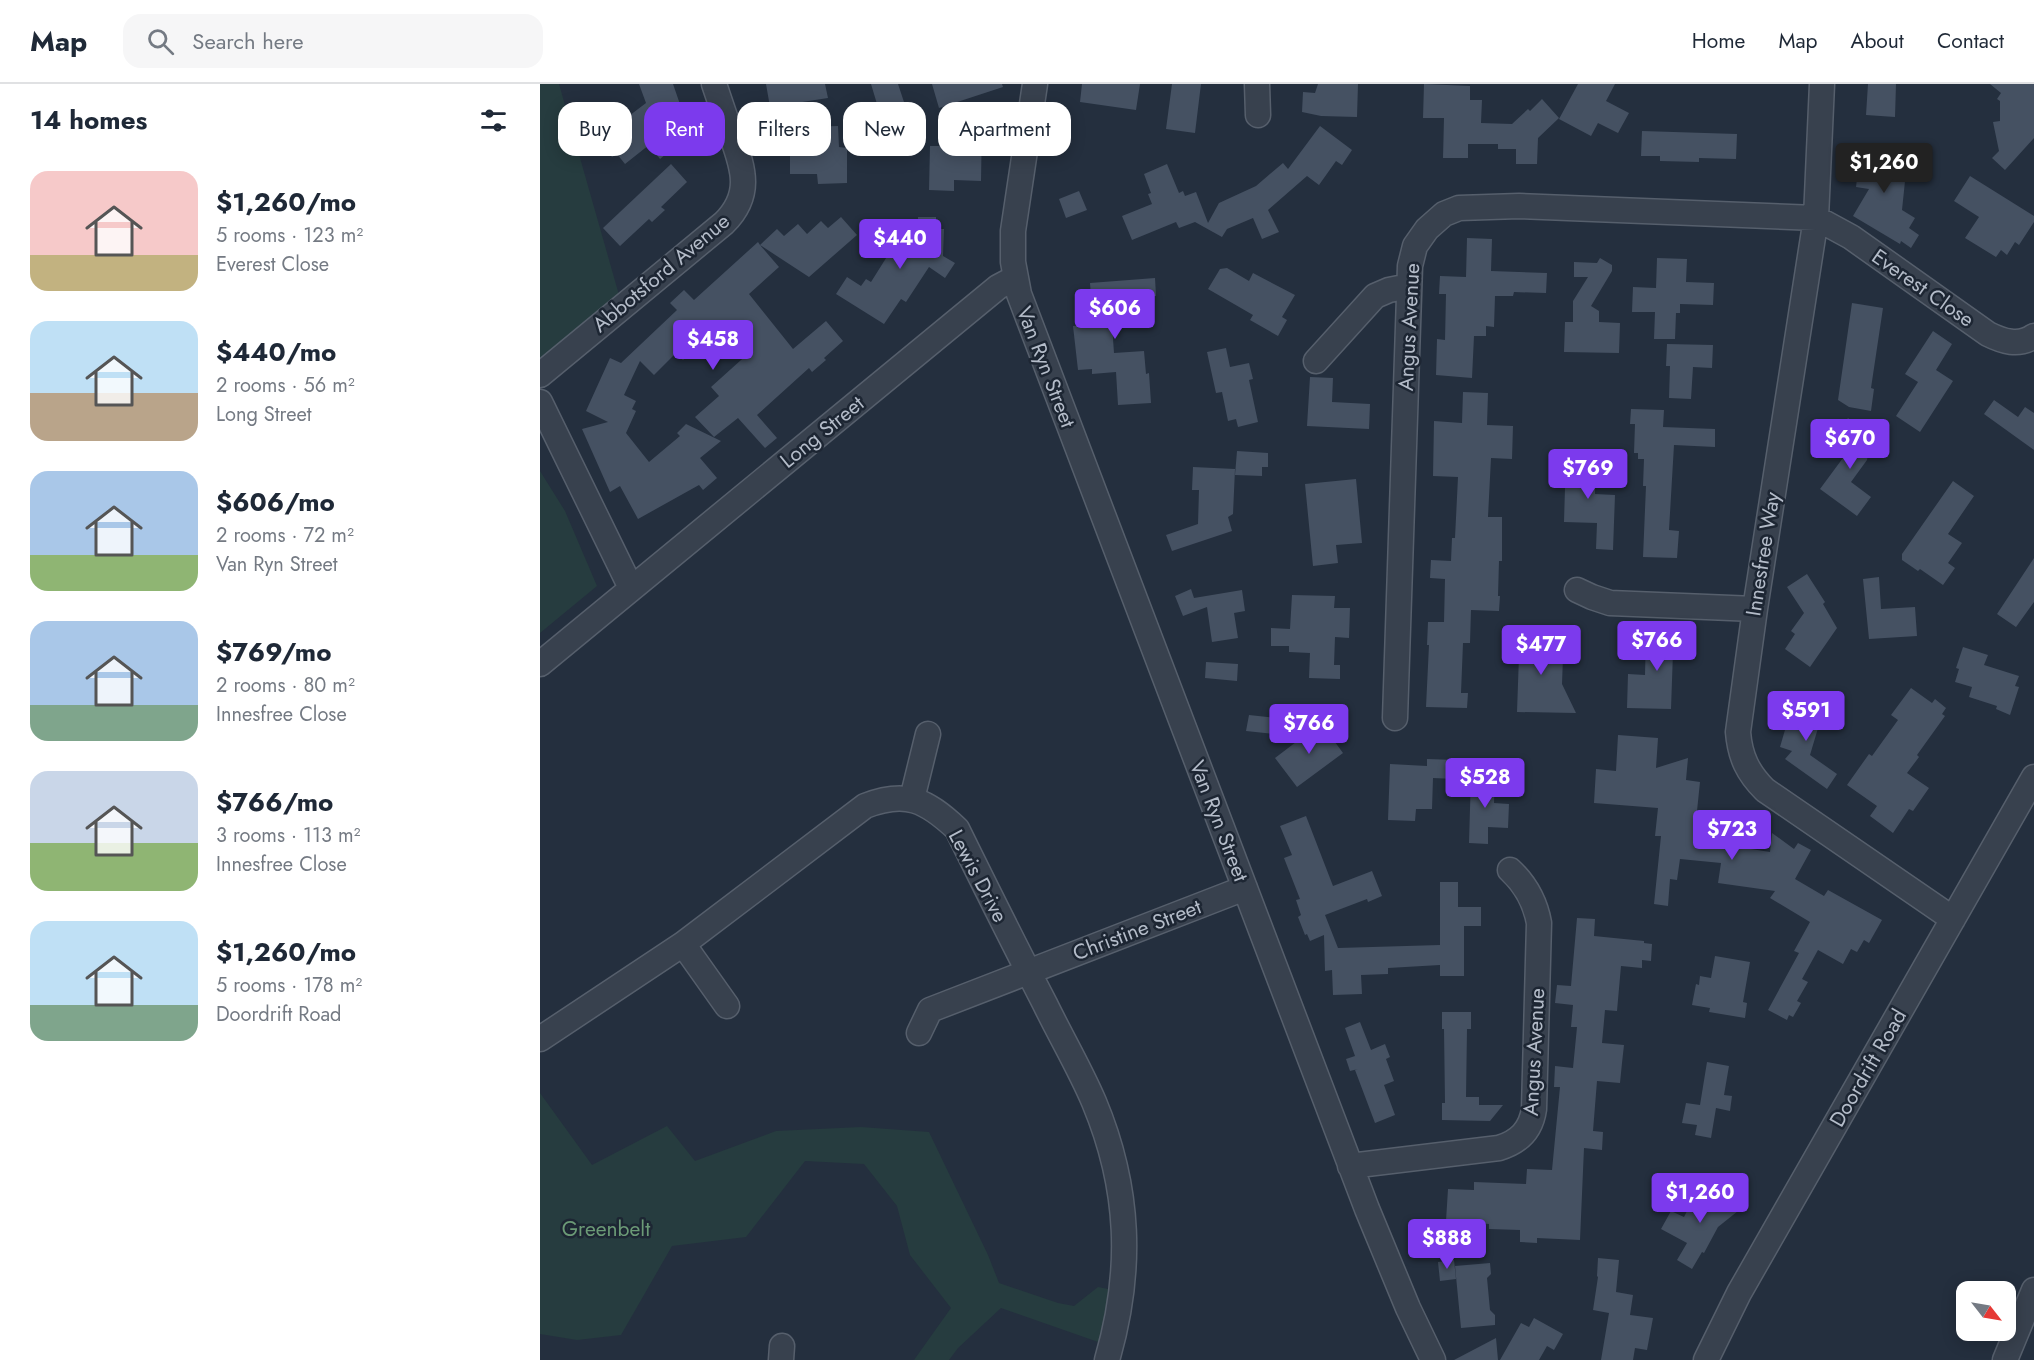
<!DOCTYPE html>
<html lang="en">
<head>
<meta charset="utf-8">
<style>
	:root { --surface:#fff; --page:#f6f6f7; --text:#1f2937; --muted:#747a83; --line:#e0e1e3; --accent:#7c3aed }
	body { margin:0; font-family:Jost,sans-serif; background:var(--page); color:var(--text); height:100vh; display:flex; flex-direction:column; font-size:22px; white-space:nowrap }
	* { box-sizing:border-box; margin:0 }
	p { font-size:20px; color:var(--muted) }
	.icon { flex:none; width:33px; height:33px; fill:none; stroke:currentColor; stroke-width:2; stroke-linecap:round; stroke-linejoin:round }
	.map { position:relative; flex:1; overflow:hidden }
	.side { display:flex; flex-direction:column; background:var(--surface); width:540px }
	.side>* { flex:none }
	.hud { position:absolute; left:18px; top:18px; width:570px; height:54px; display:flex; gap:12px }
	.needle { width:39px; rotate:121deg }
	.tools { position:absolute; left:1416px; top:1197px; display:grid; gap:12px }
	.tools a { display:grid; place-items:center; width:60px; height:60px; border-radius:12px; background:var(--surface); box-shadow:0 3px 15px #0003; font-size:30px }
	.price { position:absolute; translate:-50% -51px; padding:0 14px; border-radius:6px; background:var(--accent); color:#fff; font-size:20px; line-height:39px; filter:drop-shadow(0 2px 3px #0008) }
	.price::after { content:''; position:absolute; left:50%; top:36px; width:18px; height:14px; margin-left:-9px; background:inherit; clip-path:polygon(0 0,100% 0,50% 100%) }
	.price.selected { background:#222; color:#fff }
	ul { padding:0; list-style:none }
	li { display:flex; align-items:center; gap:18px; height:150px; padding:0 30px }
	li span { display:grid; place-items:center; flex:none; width:168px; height:120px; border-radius:18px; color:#555 }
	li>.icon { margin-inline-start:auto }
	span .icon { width:72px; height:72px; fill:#fffc; stroke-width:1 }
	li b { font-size:26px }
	h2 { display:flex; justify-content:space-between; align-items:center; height:72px; padding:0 30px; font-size:26px }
	.tag { padding:0 21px; border-radius:18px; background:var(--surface); box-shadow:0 3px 15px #0003; font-size:21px; line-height:54px }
	.tag.selected { background:var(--accent); color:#fff }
	header { display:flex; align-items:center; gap:36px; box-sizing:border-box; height:84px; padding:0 30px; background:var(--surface); border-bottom:2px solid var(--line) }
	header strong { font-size:28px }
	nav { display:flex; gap:33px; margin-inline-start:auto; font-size:21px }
	.search { width:420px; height:54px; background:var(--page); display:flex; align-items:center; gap:15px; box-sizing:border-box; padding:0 21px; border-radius:18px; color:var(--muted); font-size:22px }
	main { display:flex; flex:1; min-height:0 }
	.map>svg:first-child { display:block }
</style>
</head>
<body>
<header>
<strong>Map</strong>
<div class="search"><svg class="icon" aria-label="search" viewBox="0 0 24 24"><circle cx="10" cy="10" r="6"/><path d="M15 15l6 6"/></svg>Search here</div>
<nav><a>Home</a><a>Map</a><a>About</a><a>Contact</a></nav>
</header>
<main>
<section class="side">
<h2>14 homes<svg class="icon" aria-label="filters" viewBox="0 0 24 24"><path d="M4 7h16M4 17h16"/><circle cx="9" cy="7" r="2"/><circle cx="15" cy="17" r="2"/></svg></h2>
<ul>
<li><span style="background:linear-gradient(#f6c9c9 70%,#c2b280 0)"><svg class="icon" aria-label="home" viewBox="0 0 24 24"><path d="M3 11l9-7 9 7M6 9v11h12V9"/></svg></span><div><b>$1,260/mo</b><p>5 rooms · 123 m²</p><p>Everest Close</p></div></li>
<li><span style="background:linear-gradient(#bfe0f5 60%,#b9a48a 0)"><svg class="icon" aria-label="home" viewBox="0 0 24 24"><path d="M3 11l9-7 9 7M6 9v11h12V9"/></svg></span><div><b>$440/mo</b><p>2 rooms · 56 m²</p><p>Long Street</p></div></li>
<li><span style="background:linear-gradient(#a9c7e8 70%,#8fb573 0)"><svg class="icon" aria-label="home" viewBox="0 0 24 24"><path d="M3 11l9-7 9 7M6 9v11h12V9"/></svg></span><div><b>$606/mo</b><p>2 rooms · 72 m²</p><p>Van Ryn Street</p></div></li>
<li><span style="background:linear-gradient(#a9c7e8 70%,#7fa58c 0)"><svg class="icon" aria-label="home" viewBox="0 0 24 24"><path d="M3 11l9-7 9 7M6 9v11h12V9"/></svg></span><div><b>$769/mo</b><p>2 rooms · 80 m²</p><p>Innesfree Close</p></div></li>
<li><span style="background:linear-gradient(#c9d6e8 60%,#8fb573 0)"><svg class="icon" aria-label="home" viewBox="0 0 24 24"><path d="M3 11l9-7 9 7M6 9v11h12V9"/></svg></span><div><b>$766/mo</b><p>3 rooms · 113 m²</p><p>Innesfree Close</p></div></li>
<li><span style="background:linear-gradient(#bfe0f5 70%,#7fa58c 0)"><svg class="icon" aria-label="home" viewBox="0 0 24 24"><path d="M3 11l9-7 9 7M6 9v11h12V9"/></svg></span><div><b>$1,260/mo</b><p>5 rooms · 178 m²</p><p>Doordrift Road</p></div></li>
</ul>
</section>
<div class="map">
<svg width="1494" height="1276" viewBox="0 0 1494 1276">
	<rect width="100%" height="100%" fill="#242f3e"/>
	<!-- green -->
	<path fill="#263c3f" d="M 0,0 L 19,0 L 79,211 L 0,276 Z
		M 0,387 L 25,427 L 57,502 L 0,549 Z
		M 0,1009 L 52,1081 L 127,1042 L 155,1077 L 236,1047 L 321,1043 L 389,1048 L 448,1171 L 459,1199 L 518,1219 L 534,1222 L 558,1203 L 573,1206 L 561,1259 L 461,1224 L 418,1264 L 409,1276 L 374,1276 L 411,1224 L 370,1171 L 357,1122 L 324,1080 L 265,1077 L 206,1153 L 132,1162 L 81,1251 L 37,1256 L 0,1250 Z"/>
	<!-- building -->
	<path fill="#455162" d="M 99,0 L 133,0 L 142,26 L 117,35 L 126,48 L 122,51 L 133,64 L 120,75 L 109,61 L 85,80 L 77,70 L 72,73 L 61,60 L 84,42 L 81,38 L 106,19 Z
		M 226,0 L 285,0 L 288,14 L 230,23 Z
		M 331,0 L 358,0 L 365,21 L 340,30 Z
		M 392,0 L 462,0 L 463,3 L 399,24 Z
		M 542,0 L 600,0 L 596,26 L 540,18 Z
		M 632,0 L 661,0 L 655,49 L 626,45 Z
		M 778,0 L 818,0 L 817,33 L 781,32 L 762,28 L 763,8 L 775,9 Z
		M 884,0 L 930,2 L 930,16 L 942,16 L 941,39 L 972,40 L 988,25 L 990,27 L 1002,15 L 1019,34 L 998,54 L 997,80 L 976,80 L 976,65 L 958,65 L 958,60 L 928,60 L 928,74 L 903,74 L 904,34 L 883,34 Z
		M 1038,0 L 1075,0 L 1066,17 L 1089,29 L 1078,49 L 1058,39 L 1051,52 L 1019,35 Z
		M 1328,0 L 1356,0 L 1355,33 L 1326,31 Z
		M 1450,0 L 1494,0 L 1494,54 L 1465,86 L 1452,74 L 1459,67 L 1453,38 L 1460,37 L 1460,17 L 1457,15 L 1461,9 Z
		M 414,38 L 442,38 L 441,97 L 414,96 L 414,107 L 389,106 L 390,62 L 414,62 Z
		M 298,42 L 299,63 L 307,64 L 307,99 L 278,100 L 277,90 L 250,90 L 250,68 L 264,68 L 264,43 Z
		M 780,42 L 812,66 L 802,81 L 796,77 L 779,101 L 767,92 L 728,126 L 739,148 L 722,155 L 713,134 L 687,145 L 682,153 L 655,138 L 639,144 L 636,138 L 592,156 L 582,132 L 612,120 L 608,110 L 611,109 L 604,90 L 627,80 L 639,109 L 643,107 L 645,112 L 656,108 L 668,139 L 679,119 L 716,102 L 743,79 L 748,85 Z
		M 1102,47 L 1197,50 L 1196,75 L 1159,74 L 1159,78 L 1120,77 L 1120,72 L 1101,72 Z
		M 1321,61 L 1354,64 L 1353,77 L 1367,78 L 1362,126 L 1375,134 L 1369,144 L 1379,151 L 1371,164 L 1361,157 L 1360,160 L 1313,132 L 1329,105 L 1316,103 Z
		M 131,80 L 147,98 L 121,123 L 125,126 L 112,138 L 109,135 L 80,162 L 63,144 Z
		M 1430,92 L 1494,132 L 1494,138 L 1479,161 L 1475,158 L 1467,171 L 1461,166 L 1456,173 L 1425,154 L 1439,133 L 1414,117 Z
		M 539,107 L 547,126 L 526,134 L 519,115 Z
		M 301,133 L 317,151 L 269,193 L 220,161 L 239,183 L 209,210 L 253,265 L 286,237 L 303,257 L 284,274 L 286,276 L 272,288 L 269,284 L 217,331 L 237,354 L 225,364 L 198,334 L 174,353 L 155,333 L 179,312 L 171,303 L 211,267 L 184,237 L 143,276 L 136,269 L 114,291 L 100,277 L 84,311 L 96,317 L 92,325 L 96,327 L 86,349 L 109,378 L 140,352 L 137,349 L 146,340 L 181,357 L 160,374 L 177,394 L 163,406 L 159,401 L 98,435 L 80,402 L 70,408 L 42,345 L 68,338 L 46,327 L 70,274 L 81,279 L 137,226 L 130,219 L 144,206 L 154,216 L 218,158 L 220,161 L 237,145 L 244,152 L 258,140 L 267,150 L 281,137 L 288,144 Z
		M 378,133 L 396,133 L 396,145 L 404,145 L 403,172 L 415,179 L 405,194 L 389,183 L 366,218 L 361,215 L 344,240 L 296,210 L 307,193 L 321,202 L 326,195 L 331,198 L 348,171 L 345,169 L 351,161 L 344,157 L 355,139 L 378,154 Z
		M 927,154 L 952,155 L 951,187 L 1007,189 L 1006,209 L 974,208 L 973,212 L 955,212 L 954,243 L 946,242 L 946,252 L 934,252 L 932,294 L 896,291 L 897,255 L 905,256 L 906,210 L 899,210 L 900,192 L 926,193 Z
		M 1060,174 L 1072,181 L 1072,187 L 1051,222 L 1059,227 L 1059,238 L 1080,239 L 1079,269 L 1024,268 L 1025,238 L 1033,238 L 1033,217 L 1048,193 L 1034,193 L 1034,178 L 1057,179 Z
		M 1117,174 L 1147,175 L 1146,198 L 1174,199 L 1173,221 L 1140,220 L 1140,229 L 1136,229 L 1135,255 L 1114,255 L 1115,228 L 1092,228 L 1093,203 L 1116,204 Z
		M 687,184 L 709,197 L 713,189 L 755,211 L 742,233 L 747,236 L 738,252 L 710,236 L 713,231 L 668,205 L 680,185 Z
		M 615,194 L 616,212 L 603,213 L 603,219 L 574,221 L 574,225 L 571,226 L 574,269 L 604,267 L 606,290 L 609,289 L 611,319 L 578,321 L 576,288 L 552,290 L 552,285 L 538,286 L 533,242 L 553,240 L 550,199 Z
		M 1312,219 L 1343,224 L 1331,304 L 1334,305 L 1331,327 L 1309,323 L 1298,316 Z
		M 1393,247 L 1412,260 L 1396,286 L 1413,297 L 1380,348 L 1356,332 L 1378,298 L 1365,290 Z
		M 1127,260 L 1173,261 L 1172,284 L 1153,283 L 1151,315 L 1129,314 L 1130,282 L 1126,282 Z
		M 686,264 L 690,283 L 709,279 L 713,295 L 709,296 L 718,338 L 698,343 L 696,335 L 688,337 L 682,308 L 676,309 L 667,268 Z
		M 770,293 L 793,294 L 792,318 L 830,320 L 829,345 L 767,342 Z
		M 923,308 L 948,309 L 947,341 L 973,342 L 972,375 L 951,374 L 948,433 L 962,433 L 962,477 L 959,477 L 958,512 L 960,512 L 959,527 L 931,526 L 930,559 L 923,559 L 921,609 L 928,609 L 927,624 L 886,623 L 889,561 L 887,561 L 888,538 L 904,538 L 905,495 L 890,494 L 891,476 L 911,477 L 912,454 L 915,454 L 918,393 L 893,392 L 894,337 L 922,339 Z
		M 1454,316 L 1478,333 L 1485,323 L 1494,329 L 1494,366 L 1444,330 Z
		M 1091,325 L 1124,326 L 1123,343 L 1175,345 L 1175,363 L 1134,361 L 1129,446 L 1139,447 L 1137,474 L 1103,473 L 1106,402 L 1103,402 L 1104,375 L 1098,375 L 1098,369 L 1094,369 L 1095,340 L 1090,340 Z
		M 1308,334 L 1326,348 L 1333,342 L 1327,376 L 1311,398 L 1331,413 L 1317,432 L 1280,405 L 1314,359 L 1298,348 Z
		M 697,367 L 728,369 L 728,383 L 722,383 L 722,392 L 695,391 Z
		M 1026,370 L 1056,373 L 1055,410 L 1075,411 L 1073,466 L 1056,465 L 1057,439 L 1024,438 Z
		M 653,383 L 695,385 L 693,430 L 688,433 L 692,447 L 632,467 L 626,451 L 658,440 L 659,406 L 652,406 Z
		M 816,395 L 822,459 L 796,461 L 798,479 L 773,482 L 765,400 Z
		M 1413,397 L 1434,412 L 1408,450 L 1422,459 L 1408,479 L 1415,484 L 1403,501 L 1380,485 L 1378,487 L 1362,476 L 1362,470 Z
		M 1494,474 L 1494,518 L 1476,543 L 1457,530 Z
		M 1267,490 L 1285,518 L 1283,520 L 1297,544 L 1270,583 L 1245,565 L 1255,550 L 1251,547 L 1264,529 L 1247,503 Z
		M 1339,493 L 1341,525 L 1375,523 L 1377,552 L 1329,555 L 1323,495 Z
		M 651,505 L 654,514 L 702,506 L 705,527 L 694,529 L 698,554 L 672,558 L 667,523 L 643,532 L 635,512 Z
		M 752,511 L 795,512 L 794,524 L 810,524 L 809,554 L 795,553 L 794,581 L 800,581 L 800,595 L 769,594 L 770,569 L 749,568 L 749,562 L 731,562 L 731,544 L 750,545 Z
		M 980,543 L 998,544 L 997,572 L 1024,546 L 1022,600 L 1036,629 L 977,628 Z
		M 1106,549 L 1154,551 L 1154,568 L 1133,568 L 1131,625 L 1087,624 L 1088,590 L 1105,591 Z
		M 1423,563 L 1448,571 L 1444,581 L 1479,592 L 1475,602 L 1479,603 L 1470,631 L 1456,625 L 1457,622 L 1429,613 L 1432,603 L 1415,598 L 1419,585 L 1416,584 Z
		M 666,578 L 698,580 L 697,597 L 665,594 Z
		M 1371,604 L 1392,619 L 1395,615 L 1406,624 L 1402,630 L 1405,632 L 1377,671 L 1379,673 L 1367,689 L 1389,704 L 1373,727 L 1369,725 L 1353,749 L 1330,732 L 1337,722 L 1307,701 L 1329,670 L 1332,672 L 1358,636 L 1351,631 Z
		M 1254,615 L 1284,624 L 1270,671 L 1297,690 L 1287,705 L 1245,675 L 1252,667 L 1240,663 Z
		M 709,631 L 737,634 L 735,650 L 706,647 Z
		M 781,639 L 803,669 L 757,703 L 735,674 Z
		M 1078,651 L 1118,654 L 1116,684 L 1148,674 L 1146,696 L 1160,698 L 1154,756 L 1230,768 L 1232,749 L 1254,765 L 1258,759 L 1271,766 L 1255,795 L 1284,812 L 1288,806 L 1342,836 L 1329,859 L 1324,856 L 1317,868 L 1311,865 L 1303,880 L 1278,866 L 1262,895 L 1268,898 L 1257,917 L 1261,919 L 1253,933 L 1249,931 L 1247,936 L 1228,926 L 1259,869 L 1254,867 L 1270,838 L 1230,814 L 1235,807 L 1178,799 L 1181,779 L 1140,775 L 1137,796 L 1130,795 L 1128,822 L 1114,820 L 1121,752 L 1115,752 L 1118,724 L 1054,719 L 1056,685 L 1076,687 Z
		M 887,675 L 916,676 L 915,695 L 893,694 L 892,725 L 876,725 L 875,737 L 848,736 L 850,680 L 887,682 Z
		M 942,686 L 947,691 L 955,692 L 954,719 L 969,720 L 968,744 L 948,743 L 948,760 L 929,759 L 931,691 L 937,691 Z
		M 766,732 L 793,802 L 832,787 L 842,812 L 828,818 L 827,815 L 785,831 L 798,864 L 900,861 L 900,798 L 918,798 L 918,823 L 941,823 L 941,842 L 924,842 L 924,892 L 900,892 L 900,881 L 848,884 L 848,890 L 821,891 L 822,910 L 793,911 L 792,886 L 785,887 L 784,851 L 770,857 L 767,850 L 765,851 L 758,833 L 761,831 L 756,816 L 760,815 L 744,774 L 752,771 L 740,742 Z
		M 1037,834 L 1055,835 L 1054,852 L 1104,857 L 1104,859 L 1112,860 L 1111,877 L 1102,876 L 1102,884 L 1081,882 L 1077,927 L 1065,926 L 1062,959 L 1084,961 L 1082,979 L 1080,999 L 1057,997 L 1053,1047 L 1063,1048 L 1062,1066 L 1044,1064 L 1040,1156 L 997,1154 L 997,1159 L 980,1158 L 980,1146 L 949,1145 L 949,1140 L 906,1137 L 908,1105 L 934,1106 L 934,1098 L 986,1100 L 987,1085 L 1012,1086 L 1020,1003 L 1014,1003 L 1015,982 L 1033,984 L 1037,943 L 1031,943 L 1033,921 L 1015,919 L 1017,901 L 1031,902 Z
		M 1175,872 L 1210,878 L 1203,918 L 1207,919 L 1205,934 L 1169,928 L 1170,924 L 1152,921 L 1156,900 L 1159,901 L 1160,892 L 1171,894 Z
		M 902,928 L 931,928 L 931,945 L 927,945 L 926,1013 L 939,1013 L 939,1021 L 963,1021 L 950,1037 L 902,1036 L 902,1019 L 905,1019 L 904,945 L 902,945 Z
		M 820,938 L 831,966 L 845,960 L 850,973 L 846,975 L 854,997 L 844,1001 L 855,1031 L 835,1039 L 815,986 L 818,985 L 810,987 L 806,975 L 815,972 L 805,944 Z
		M 1167,978 L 1189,982 L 1184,1011 L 1192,1012 L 1190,1027 L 1176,1024 L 1171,1054 L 1155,1051 L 1157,1041 L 1142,1039 L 1146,1019 L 1160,1021 Z
		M 1176,1101 L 1198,1127 L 1178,1143 L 1164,1169 L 1162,1168 L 1152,1185 L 1137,1176 L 1147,1159 L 1121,1145 L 1131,1127 L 1144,1133 L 1149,1123 Z
		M 1058,1174 L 1079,1176 L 1076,1208 L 1093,1211 L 1090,1231 L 1113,1234 L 1107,1266 L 1095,1264 L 1093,1276 L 1061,1276 L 1069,1229 L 1053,1226 L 1058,1193 L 1057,1192 Z
		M 914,1176 L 916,1195 L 900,1197 L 898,1178 Z
		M 950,1179 L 951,1190 L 947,1194 L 950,1226 L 955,1231 L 955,1241 L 921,1244 L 915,1182 Z
		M 994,1234 L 1023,1250 L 1014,1266 L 1007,1262 L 999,1276 L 960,1276 L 981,1239 L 989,1243 Z
		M 956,1254 L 958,1276 L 914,1276 Z"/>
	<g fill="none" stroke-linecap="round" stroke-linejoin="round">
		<!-- minor casing -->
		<g stroke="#565f6c" stroke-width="27">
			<path id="minor" d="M 495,0 L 473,147 L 473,178 L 479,210 L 827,1125 L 868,1224 L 893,1276
				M 717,0 L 718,31
				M 1282,0 L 1276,134 L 1215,525 L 1198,648 C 1200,673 1208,689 1225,706 L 1413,835
				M 776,277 L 835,212 L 849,206 L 869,202
				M 0,291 L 184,139 C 212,111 204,86 192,53 C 186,35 180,18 174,0
				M 0,318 L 91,504
				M 1037,506 L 1052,513 L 1070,519 L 1215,525
				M 0,580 L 458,203 L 475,194
				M 855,634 L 870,182 L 875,162 L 887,145 L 904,130 L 919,124 L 979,122 L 1276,134 L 1311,153 L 1448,250 C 1462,257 1479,263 1494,252
				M 372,715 L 388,650
				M 143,860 L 187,922
				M 379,949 L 390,926 L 705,804
				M 0,955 L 143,860 L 325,722 C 366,706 386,716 417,745 C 446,804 475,862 505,920 C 521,953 540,985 554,1018 C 590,1104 593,1187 567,1276
				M 810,1082 L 959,1064 C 979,1058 991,1046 994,1025 L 999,839 C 995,817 986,801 970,786
				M 241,1276 L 242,1262
				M 1166,1276 L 1199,1209 L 1494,693
				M 1465,1276 L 1494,1206"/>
		</g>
		<!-- minor -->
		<use href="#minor" stroke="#38414e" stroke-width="24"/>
	</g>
	<g text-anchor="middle" stroke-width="5" stroke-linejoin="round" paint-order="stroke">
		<!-- street labels -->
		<g font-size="21" fill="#b4bcc9" stroke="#1d2633">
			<text transform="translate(121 189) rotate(-40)" y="7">Abbotsford Avenue</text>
			<text transform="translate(1383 204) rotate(35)" y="7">Everest Close</text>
			<text transform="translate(869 243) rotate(-87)" y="7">Angus Avenue</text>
			<text transform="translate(506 283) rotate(69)" y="7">Van Ryn Street</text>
			<text transform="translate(282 348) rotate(-39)" y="7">Long Street</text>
			<text transform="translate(1223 470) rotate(-81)" y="7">Innesfree Way</text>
			<text transform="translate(679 737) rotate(69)" y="7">Van Ryn Street</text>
			<text transform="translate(438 792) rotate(62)" y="7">Lewis Drive</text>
			<text transform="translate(597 846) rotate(-21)" y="7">Christine Street</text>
			<text transform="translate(994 968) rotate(-87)" y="7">Angus Avenue</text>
			<text transform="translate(1328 984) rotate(-60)" y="7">Doordrift Road</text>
		</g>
		<!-- park labels -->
		<g font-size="21" fill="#6b9a76" stroke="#1d2633">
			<text x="66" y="1152">Greenbelt</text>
		</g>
	</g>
</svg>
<div class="tools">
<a><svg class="needle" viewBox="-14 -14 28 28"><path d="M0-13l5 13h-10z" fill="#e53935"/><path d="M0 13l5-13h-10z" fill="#747a83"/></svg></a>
</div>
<b class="price selected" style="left:1344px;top:110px">$1,260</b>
<b class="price" style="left:360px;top:186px">$440</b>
<b class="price" style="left:575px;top:256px">$606</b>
<b class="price" style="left:173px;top:287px">$458</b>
<b class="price" style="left:1310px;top:386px">$670</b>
<b class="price" style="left:1048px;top:416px">$769</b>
<b class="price" style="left:1117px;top:588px">$766</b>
<b class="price" style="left:1001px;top:592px">$477</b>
<b class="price" style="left:1266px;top:658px">$591</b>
<b class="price" style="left:769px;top:671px">$766</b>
<b class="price" style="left:945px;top:725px">$528</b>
<b class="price" style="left:1192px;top:777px">$723</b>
<b class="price" style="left:1160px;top:1140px">$1,260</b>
<b class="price" style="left:907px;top:1186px">$888</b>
<div class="hud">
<a class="tag">Buy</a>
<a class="tag selected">Rent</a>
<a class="tag">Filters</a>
<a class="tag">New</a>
<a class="tag">Apartment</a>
</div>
</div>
</main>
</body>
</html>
